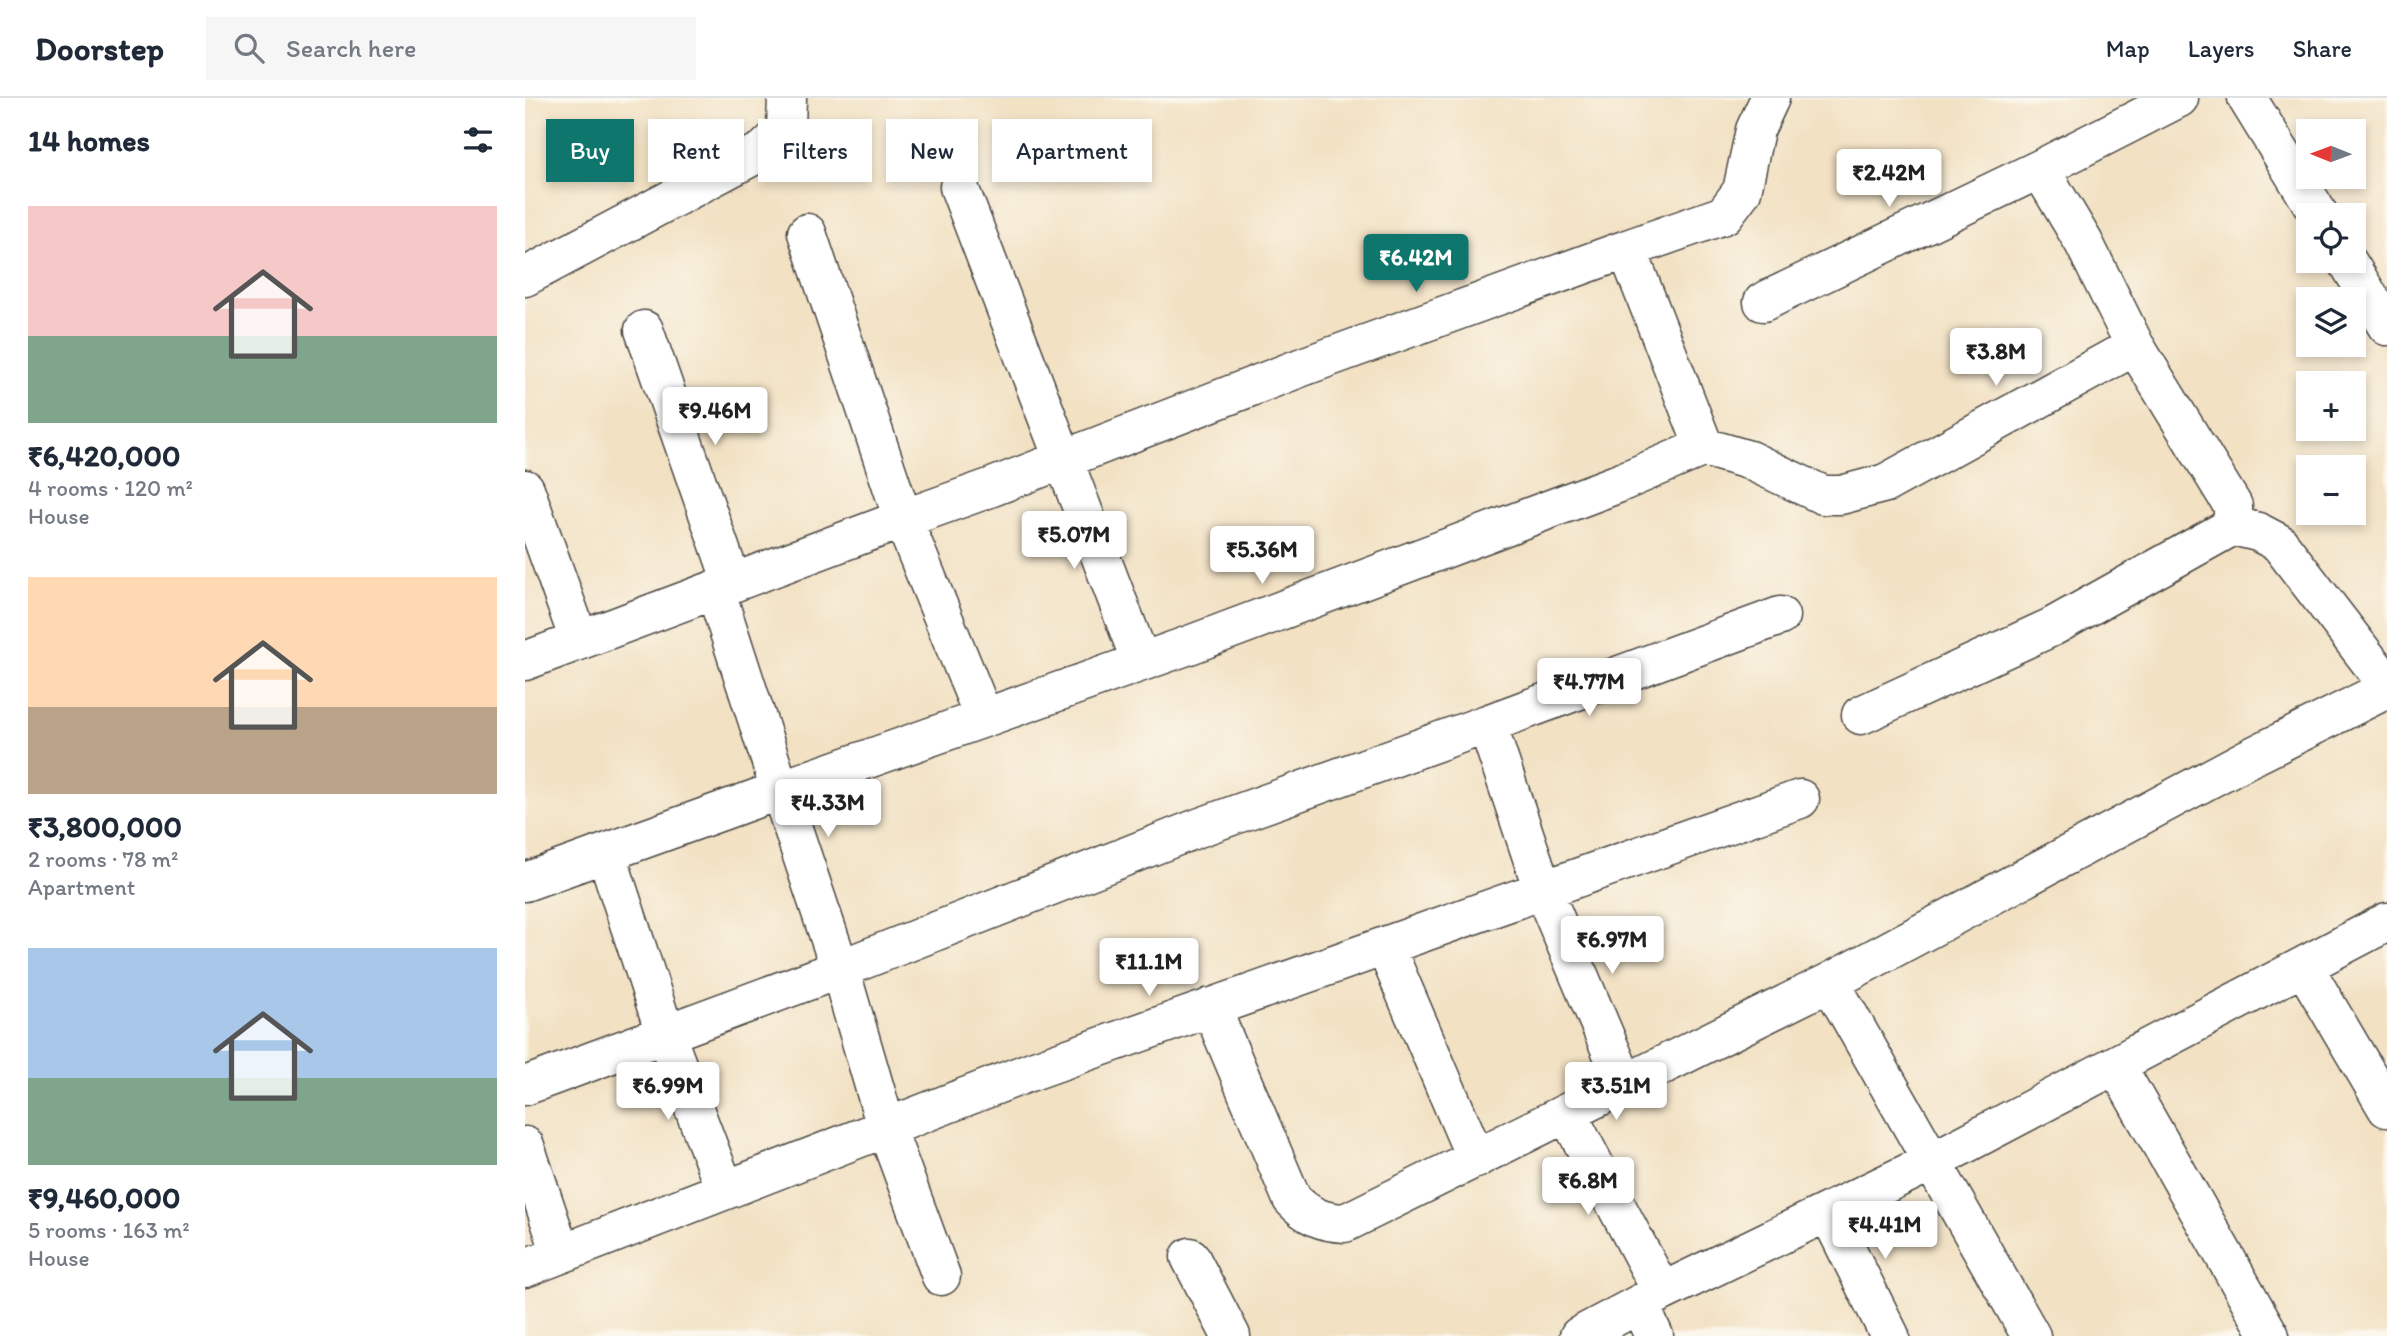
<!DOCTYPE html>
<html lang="en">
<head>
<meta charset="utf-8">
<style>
	:root { --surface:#fff; --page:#f6f6f7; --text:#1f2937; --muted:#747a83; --line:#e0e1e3; --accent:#0f766e }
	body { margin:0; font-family:Itim,sans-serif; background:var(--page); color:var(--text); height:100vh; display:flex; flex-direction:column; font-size:26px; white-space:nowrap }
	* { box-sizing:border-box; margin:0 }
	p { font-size:23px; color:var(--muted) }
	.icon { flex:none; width:38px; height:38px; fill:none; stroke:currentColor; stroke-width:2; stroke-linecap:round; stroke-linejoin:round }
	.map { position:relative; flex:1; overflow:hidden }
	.drawer { display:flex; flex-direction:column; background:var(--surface); width:525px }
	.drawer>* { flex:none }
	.guide { position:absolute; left:21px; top:21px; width:665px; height:63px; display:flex; gap:14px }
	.needle { width:46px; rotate:271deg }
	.controls { position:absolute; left:1771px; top:21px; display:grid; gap:14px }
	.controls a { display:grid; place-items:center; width:70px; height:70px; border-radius:0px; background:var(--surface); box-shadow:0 4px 10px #0003; font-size:35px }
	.price { position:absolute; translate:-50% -60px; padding:0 16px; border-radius:7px; background:#fff; color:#222; font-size:23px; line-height:46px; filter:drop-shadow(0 2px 4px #0008) }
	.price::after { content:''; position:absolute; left:50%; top:42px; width:21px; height:16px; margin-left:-10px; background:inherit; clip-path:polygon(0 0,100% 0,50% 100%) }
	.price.active { background:var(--accent); color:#fff }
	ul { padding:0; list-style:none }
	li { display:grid; align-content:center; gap:14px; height:371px; padding:0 28px }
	li span { display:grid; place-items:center; height:217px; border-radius:0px; color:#555 }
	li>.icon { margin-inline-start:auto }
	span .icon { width:126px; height:126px; fill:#fffc; stroke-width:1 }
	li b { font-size:30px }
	h2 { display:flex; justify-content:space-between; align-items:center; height:84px; padding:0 28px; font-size:30px }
	.pill { padding:0 24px; border-radius:0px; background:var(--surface); box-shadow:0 4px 10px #0003; font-size:24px; line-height:63px }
	.pill.active { background:var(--accent); color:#fff }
	header { display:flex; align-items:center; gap:42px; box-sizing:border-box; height:98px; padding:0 35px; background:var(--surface); border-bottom:2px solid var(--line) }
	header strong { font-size:33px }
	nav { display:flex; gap:38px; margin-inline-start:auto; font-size:24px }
	.search { width:490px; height:63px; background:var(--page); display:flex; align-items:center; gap:18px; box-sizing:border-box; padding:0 24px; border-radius:0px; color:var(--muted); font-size:26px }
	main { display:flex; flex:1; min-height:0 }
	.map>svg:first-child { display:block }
</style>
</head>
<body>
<header>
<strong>Doorstep</strong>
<div class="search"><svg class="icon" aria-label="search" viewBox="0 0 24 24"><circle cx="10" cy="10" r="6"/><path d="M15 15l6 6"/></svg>Search here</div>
<nav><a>Map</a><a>Layers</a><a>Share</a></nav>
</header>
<main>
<section class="drawer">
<h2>14 homes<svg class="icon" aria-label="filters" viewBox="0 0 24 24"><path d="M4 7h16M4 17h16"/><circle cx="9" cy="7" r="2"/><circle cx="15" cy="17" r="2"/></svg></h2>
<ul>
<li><span style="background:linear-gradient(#f6c9c9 60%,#7fa58c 0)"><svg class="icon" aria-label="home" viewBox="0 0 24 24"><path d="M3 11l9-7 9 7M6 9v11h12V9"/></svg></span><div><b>₹6,420,000</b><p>4 rooms · 120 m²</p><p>House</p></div></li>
<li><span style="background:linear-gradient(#ffd9b3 60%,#b9a48a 0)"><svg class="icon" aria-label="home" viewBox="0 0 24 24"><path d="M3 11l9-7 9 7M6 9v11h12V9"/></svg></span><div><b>₹3,800,000</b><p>2 rooms · 78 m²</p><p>Apartment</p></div></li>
<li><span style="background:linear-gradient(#a9c7e8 60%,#7fa58c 0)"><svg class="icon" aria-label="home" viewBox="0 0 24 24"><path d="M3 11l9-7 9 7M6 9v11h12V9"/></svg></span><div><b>₹9,460,000</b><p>5 rooms · 163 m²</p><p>House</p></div></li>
</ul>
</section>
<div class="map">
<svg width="1862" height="1238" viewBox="0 0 1862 1238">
	<rect width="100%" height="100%" fill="#fbf7ec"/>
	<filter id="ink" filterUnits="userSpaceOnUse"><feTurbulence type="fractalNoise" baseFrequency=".0143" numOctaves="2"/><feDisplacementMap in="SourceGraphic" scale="14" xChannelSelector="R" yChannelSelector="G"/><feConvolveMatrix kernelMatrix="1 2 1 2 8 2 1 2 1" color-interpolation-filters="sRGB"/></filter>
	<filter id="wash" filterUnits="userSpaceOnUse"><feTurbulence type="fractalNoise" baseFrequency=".00686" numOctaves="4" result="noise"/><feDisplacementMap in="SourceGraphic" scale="28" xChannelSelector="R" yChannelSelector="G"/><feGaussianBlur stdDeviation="1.57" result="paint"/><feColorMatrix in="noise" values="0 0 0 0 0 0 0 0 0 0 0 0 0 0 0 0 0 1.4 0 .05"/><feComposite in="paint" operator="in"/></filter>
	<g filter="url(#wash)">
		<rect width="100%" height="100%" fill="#f2e1c3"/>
	</g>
	<g filter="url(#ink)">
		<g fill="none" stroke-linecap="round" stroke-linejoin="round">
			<!-- minor casing -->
			<g stroke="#494642" stroke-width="41">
				<path id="minor" d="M 1722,0 L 1794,117
					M 434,89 L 616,564
					M 1102,151 L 1199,117 L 1217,93 L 1230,32 L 1245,0
					M 1822,163 L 1862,228
					M 0,179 L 239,52 L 261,31 L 262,0
					M 1238,204 L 1515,71
					M 119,232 L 207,484
					M 1610,248 L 1708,408 L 1708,428
					M 0,391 L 54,542
					M 0,563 L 378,421 L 282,135
					M 1336,617 L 1527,529 L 1708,428 L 1733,434 L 1754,445 L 1862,586
					M 459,620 L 667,546 L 1092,386 L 1179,349 L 1224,362 L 1298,397 L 1316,397 L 1361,385 L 1610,248 L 1559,145 L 1515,71 L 1654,0
					M 81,755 L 140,935 L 200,1092
					M 0,784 L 255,692 L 190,491
					M 860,848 L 951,1061
					M 1779,869 L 1862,1010
					M 1305,884 L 1720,662 L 1862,591
					M 686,909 L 767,1101 C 783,1118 797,1124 820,1125 L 1305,884 L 1506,1238
					M 1591,967 L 1745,1238
					M 1100,986 L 1018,792 L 962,626 L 1255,518
					M 0,988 L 315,871 L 255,692 L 459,620 L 378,421 L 462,391 L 780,268 L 1102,151 L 1179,349
					M 1042,1015 L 1137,1194
					M 0,1048 L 36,1156
					M 1303,1114 L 1365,1238
					M 665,1159 L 706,1238
					M 0,1170 L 507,973 L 1275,701
					M 416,1178 L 361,1029 L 315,871 L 673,730 L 962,626
					M 1114,1206 L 1129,1238
					M 1054,1238 L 1137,1194 L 1406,1064 L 1862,824"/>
			</g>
			<!-- minor -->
			<use href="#minor" stroke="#fff" stroke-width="38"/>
		</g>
	</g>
</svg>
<div class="controls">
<a><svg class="needle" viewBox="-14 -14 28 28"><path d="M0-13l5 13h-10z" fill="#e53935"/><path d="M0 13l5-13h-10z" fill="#747a83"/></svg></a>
<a><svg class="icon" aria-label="locate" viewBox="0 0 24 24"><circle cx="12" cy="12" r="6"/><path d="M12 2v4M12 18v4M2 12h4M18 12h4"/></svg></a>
<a><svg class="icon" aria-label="layers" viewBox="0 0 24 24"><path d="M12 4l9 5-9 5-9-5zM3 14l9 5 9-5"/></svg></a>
<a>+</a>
<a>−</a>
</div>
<b class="price" style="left:1364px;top:111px">₹2.42M</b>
<b class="price active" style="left:891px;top:196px">₹6.42M</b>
<b class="price" style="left:1471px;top:290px">₹3.8M</b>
<b class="price" style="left:190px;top:349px">₹9.46M</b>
<b class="price" style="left:549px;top:473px">₹5.07M</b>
<b class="price" style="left:737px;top:488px">₹5.36M</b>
<b class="price" style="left:1064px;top:620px">₹4.77M</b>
<b class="price" style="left:303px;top:741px">₹4.33M</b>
<b class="price" style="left:1087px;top:878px">₹6.97M</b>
<b class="price" style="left:624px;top:900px">₹11.1M</b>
<b class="price" style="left:143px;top:1024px">₹6.99M</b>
<b class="price" style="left:1091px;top:1024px">₹3.51M</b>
<b class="price" style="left:1063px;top:1119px">₹6.8M</b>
<b class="price" style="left:1360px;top:1163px">₹4.41M</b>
<div class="guide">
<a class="pill active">Buy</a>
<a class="pill">Rent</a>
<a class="pill">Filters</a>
<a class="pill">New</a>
<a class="pill">Apartment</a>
</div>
</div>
</main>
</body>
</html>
